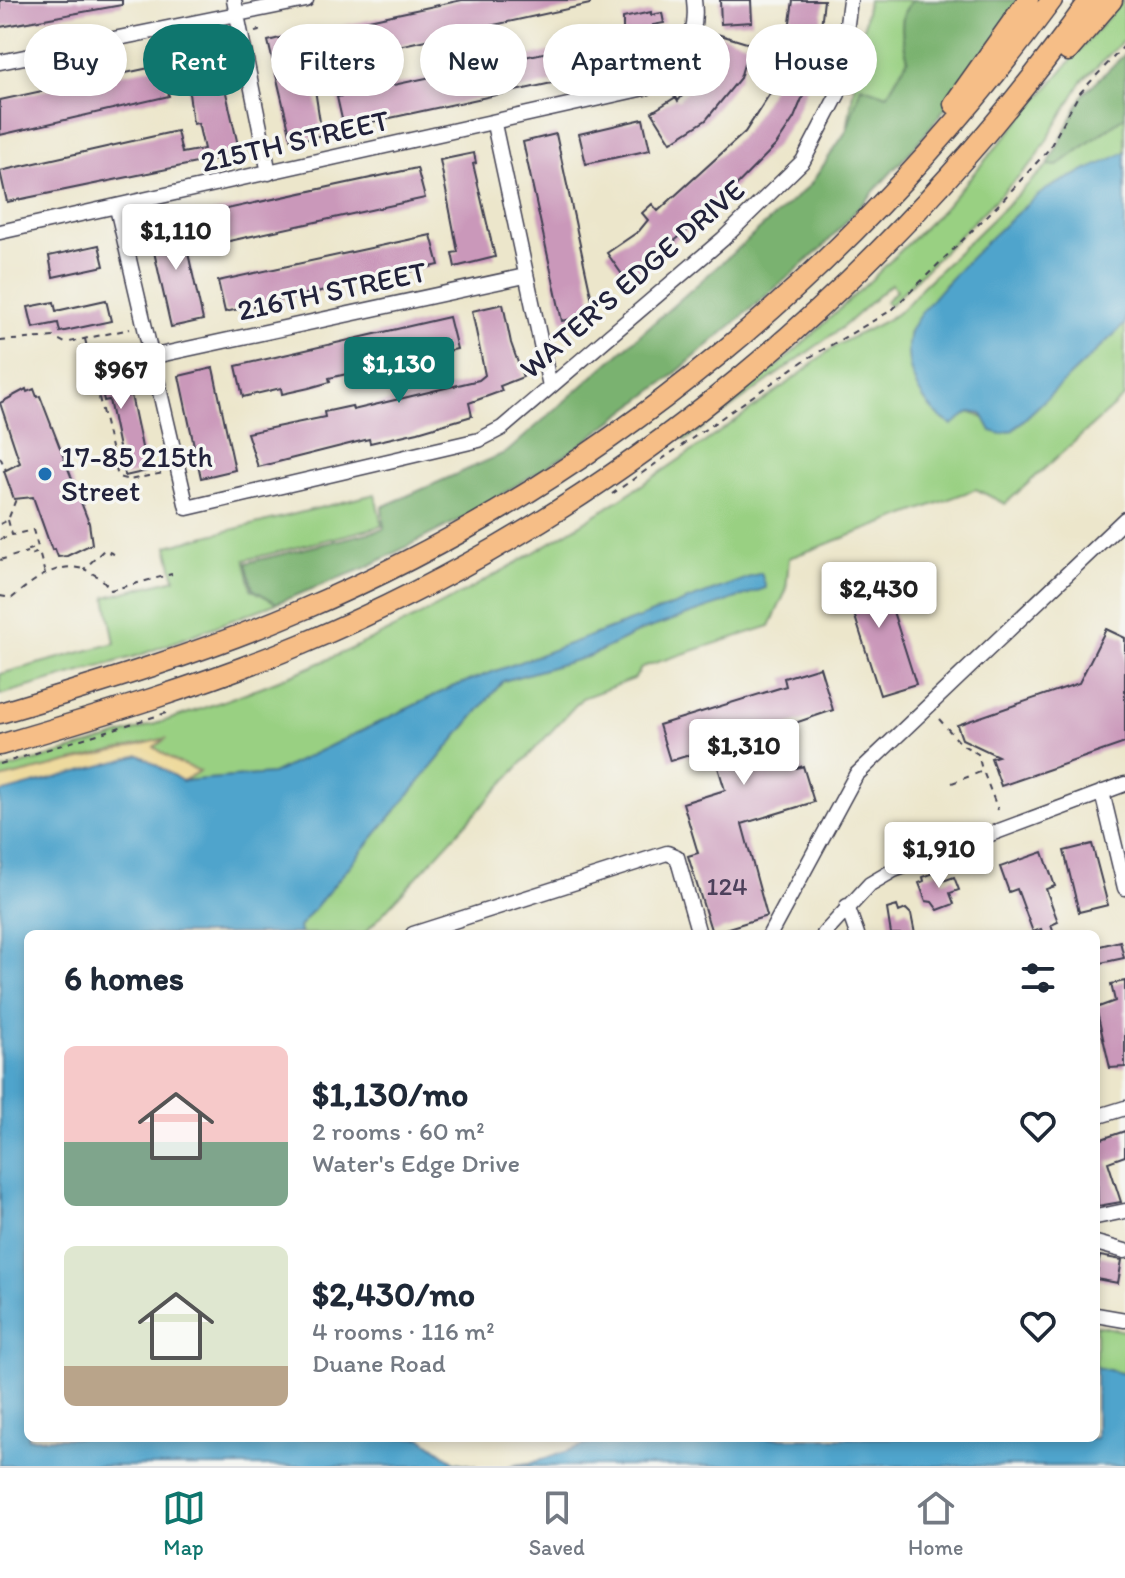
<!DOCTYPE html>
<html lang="en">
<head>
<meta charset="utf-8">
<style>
	:root { --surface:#fff; --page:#f2f2f3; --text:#1f2937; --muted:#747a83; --line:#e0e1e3; --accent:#0f766e }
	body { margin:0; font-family:Itim,sans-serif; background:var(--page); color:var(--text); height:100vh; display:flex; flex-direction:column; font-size:30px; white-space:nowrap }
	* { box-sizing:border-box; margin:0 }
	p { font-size:26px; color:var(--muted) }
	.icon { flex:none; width:44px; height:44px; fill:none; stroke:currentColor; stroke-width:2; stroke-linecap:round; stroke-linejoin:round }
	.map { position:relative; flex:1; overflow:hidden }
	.details { position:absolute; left:24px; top:930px; width:1076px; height:512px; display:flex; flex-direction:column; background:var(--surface); border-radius:12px; box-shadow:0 4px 12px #0003 }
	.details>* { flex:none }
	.hud { position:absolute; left:24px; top:24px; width:1078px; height:72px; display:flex; gap:16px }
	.price { position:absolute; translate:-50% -68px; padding:0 18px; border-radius:8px; background:#fff; color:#222; font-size:26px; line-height:52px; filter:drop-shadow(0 2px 4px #0008) }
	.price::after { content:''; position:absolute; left:50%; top:48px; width:24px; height:18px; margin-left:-12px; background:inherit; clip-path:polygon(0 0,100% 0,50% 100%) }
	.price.selected { background:var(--accent); color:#fff }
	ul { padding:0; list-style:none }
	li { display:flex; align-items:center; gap:24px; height:200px; padding:0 40px }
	li span { display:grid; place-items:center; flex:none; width:224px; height:160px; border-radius:12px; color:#555 }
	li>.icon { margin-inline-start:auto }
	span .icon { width:96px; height:96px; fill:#fffc; stroke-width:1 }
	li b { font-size:34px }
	h2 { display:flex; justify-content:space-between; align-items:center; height:96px; padding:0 40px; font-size:34px }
	.chip { padding:0 28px; border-radius:36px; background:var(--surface); box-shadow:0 4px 12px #0003; font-size:28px; line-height:72px }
	.chip.selected { background:var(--accent); color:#fff }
	.tab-bar { display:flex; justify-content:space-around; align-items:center; height:112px; border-top:2px solid var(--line); background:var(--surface); font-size:22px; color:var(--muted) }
	.tab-bar a { display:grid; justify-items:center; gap:4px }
	.tab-bar .selected { color:var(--accent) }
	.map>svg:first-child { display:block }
</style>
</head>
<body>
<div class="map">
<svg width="1125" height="1466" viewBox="0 0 1125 1466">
	<rect width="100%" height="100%" fill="#f6f6f2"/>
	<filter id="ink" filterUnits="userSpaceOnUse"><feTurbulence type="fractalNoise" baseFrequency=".0125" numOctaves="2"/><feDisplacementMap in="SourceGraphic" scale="16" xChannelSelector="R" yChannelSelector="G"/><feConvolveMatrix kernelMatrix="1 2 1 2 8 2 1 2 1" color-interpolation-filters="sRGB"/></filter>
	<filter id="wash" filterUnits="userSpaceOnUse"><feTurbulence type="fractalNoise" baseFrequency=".006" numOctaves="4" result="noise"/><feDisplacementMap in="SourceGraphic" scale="32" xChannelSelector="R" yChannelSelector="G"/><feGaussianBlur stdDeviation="1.8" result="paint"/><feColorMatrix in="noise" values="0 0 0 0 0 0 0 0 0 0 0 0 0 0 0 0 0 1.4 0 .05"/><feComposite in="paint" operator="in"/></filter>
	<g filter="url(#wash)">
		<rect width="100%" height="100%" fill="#ece6cb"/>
		<!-- green -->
		<path fill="#99d082" stroke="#5e795e" stroke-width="2" d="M 868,0 L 912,0 C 897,16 902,39 908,59 L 887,95 L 847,130 Z
			M 1123,0 L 1125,39 L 1082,81 L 1035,160 L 889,306 L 885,302 L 897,290 L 891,284 L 844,326 L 686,440 L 681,437 L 751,381 L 774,370 L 870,281 L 944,208 Z
			M 1125,116 L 1125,152 L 1090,172 L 1046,190 L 945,284 L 908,334 L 969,412 L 1013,430 L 1125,324 L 1124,397 L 1005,504 L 976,489 L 789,558 L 786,591 L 770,626 L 642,667 L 634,679 L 582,698 L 364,934 L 300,934 L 299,927 L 503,681 L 590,656 L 641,631 L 765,588 L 761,573 L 452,687 L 272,774 L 182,781 L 199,771 L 176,762 L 153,747 L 163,739 L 0,779 L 0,771 C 109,739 217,708 322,662 C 493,587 653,483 804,371 C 815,362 826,352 838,345 C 872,325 896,323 921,288 L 1048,165 L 1057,166 Z
			M 375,494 L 382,526 L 245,560 L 251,589 L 277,603 L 140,655 L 0,695 L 0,674 L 115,643 L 106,597 L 175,579 L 167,546 Z
			M 1096,1325 L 1125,1331 L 1125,1374 L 1096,1367 Z"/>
		<!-- forest -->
		<path fill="#7ab270" stroke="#4e6a56" stroke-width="2" d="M 912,0 L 1019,0 L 991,49 L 918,143 L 822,248 L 671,377 L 572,451 L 465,517 L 367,567 L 277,603 L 253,589 L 246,563 L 384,529 L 382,507 L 507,452 L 810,185 L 847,130 L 861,86 L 887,95 L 908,59 C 902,39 897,16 912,0 Z
			M 1125,54 L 1125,116 L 1057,166 L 1048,165 L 1084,93 Z"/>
		<!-- sand -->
		<path fill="#eeda9e" stroke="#887e6c" stroke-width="2" d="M 167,738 L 154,747 L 176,762 L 200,771 L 182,781 L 140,755 L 0,795 L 0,779 Z"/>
		<!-- water -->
		<path fill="#50a4cc" stroke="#396384" stroke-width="2" d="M 1125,152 L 1125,324 L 1013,430 L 1001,434 L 991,431 L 982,414 L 970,412 L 952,425 C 922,408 903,371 909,336 C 913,309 1021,205 1047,189 C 1072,175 1100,166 1125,152 Z
			M 761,573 L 766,588 L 641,631 L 590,656 L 503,681 L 299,927 L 300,934 L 28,934 L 28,1438 L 422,1438 L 455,1462 L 477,1466 L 0,1466 L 0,793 L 140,755 L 182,781 L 272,774 L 452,687 Z
			M 1096,1367 L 1125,1374 L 1125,1466 L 509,1466 L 535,1462 L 606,1438 L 1096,1438 Z"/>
		<g id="blocks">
			<!-- building -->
			<path fill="#ca98ba" d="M 0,0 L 122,0 L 122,5 L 0,27 Z
				M 462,0 L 590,0 L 590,4 L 330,61 L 322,30 Z
				M 720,0 L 751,0 L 752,22 L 721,24 Z
				M 793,0 L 824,0 L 817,62 L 794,118 L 776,145 L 710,212 L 626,280 L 607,253 L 639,231 L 648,220 L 642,213 L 652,204 L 658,211 L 745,132 L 769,95 L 780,68 L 785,43 L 779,42 L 781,29 L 789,30 Z
				M 651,12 L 651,15 L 662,13 L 664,23 L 653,25 L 656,43 L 617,51 L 621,68 L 344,128 L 337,97 L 623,36 L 623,18 Z
				M 299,33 L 308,70 L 312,70 L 322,135 L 292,142 L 268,41 Z
				M 717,34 L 750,44 L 740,78 L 706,120 L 671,142 L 652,112 L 676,97 L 678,101 L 711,61 Z
				M 216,49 L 240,154 L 7,202 L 0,171 L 177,131 L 182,153 L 204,149 L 198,123 L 193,124 L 186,70 L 164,75 L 169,96 L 0,135 L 0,100 L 177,62 L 176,59 Z
				M 643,119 L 650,150 L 586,164 L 579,134 Z
				M 556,134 L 595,314 L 562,321 L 523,142 Z
				M 474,153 L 476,163 L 473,164 L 495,257 L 455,267 L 452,253 L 458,252 L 440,160 Z
				M 417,168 L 425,198 L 211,245 L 204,214 Z
				M 180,217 L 203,320 L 171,327 L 148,225 Z
				M 431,235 L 439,265 L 225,312 L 218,281 Z
				M 99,245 L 104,266 L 53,277 L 49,256 Z
				M 106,300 L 111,321 L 60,332 L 58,323 L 33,328 L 28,307 L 54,302 L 56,311 Z
				M 503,304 L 511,343 L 523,377 L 500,386 L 502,391 L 469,403 L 472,416 L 418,432 L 370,443 L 369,439 L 258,467 L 247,433 L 325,417 L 324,412 L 352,406 L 353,410 L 479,380 L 485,375 L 472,311 Z
				M 449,317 L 457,349 L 329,378 L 330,382 L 309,388 L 282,394 L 281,388 L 243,397 L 236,366 Z
				M 115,346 L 126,396 L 131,395 L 147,471 L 125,476 L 109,400 L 104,401 L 94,350 Z
				M 213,368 L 235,470 L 201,478 L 179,376 Z
				M 26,389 L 27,392 L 34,389 L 37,397 L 40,396 L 89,523 L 92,544 L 67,556 L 58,557 L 55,549 L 52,550 L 33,497 L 14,499 L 4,471 L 20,463 L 0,403 Z
				M 878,564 L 916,684 L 880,695 L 842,576 Z
				M 1106,629 L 1125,638 L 1125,743 L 1001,786 L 991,758 L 998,756 L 962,739 L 957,725 L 1079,683 Z
				M 820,667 L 833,710 L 783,727 L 797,768 L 803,766 L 814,802 L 742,824 L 767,916 L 712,933 L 688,856 L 698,853 L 683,803 L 725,790 L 712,748 L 670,761 L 659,725 L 786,686 L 784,678 Z
				M 1092,844 L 1108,905 L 1079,912 L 1064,851 Z
				M 1043,852 L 1055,886 L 1046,889 L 1058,922 L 1051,925 L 1054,934 L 1043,934 L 1041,929 L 1033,932 L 1017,889 L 1009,892 L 1000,867 Z
				M 939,871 L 943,881 L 954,877 L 959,890 L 950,893 L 954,904 L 938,910 L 932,902 L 926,901 L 919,883 L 924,881 L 923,877 Z
				M 897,906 L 899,912 L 906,909 L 911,914 L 915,934 L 891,934 L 887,909 Z
				M 1120,941 L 1124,958 L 1096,964 L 1096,947 Z
				M 1125,981 L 1125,1067 L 1110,1068 L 1096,1008 L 1115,1001 L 1111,984 Z
				M 1125,1131 L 1125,1156 L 1108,1162 L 1121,1202 L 1098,1206 L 1096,1141 Z
				M 1100,1256 L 1122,1260 L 1118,1283 L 1096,1279 Z"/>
		</g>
	</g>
	<g filter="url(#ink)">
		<use href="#blocks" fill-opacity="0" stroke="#403f51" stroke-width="2"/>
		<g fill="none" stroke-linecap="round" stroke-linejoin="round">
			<!-- minor casing -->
			<g stroke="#403f51" stroke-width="17">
				<path id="minor" d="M 234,0 L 269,173
					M 0,62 L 306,0
					M 494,124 L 550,386
					M 117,208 L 187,508 L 479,440 L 502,428 L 723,239 L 803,161 L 838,94 L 850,0
					M 0,232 L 649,87 C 681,68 699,39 694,0
					M 150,357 L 525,276
					M 1102,792 L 1125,888
					M 847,906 L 857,934
					M 413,934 L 667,853 L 677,857 L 699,934
					M 770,934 L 856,775 L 1125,519
					M 824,934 L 870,884 L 894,870 L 1125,784
					M 1096,1117 L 1125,1108
					M 1096,1217 L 1125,1211
					M 1096,1243 L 1125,1251
					M 1096,1315 L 1125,1320"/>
			</g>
			<!-- highway casing -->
			<g stroke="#403f51" stroke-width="23">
				<path id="highway" d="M 1068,51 L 1112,0
					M 954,104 L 1028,0
					M 0,713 C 102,683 204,652 302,610 C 605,481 858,264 1052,0
					M 0,745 C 102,715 204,685 302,644 C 622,510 889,281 1090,0"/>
			</g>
			<!-- path -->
			<path stroke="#403f51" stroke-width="2" stroke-dasharray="6 6" stroke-linecap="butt" d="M 255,32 L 259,31 L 258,26
				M 85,339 L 118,477 L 129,480 L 163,473
				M 0,341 L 54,337 L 65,343 L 130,329
				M 0,457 L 6,470
				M 612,494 L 805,360 L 892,310 L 1000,203 L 1049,149 L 1079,94 L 1125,45
				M 8,520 L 12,535 L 33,530 L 38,547 L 28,550 L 30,555 L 39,552 L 45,574
				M 0,524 L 8,520 L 16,499
				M 0,539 L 11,536
				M 114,554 L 104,550 L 84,569 L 101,578 L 111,590 L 172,574
				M 0,560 L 27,552
				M 0,596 L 12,598 C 31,582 57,561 83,569
				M 939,719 L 961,744 L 978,754 L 982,770
				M 0,764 L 166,713
				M 952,783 L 983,771 L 998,810"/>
			<!-- minor -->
			<use href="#minor" stroke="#fff" stroke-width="14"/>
			<!-- highway -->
			<use href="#highway" stroke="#f6be87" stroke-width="20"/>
		</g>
	</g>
	<!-- markers -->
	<circle fill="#1f6fb2" stroke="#f6f6f2" stroke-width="3" cx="45" cy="474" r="8"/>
	<g text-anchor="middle" stroke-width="7" stroke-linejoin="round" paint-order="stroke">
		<!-- number labels -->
		<g font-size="26" fill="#4c405b">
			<text x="727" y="895">124</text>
		</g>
		<!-- street labels -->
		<g font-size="30" fill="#22223b" stroke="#f6f6f2">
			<text transform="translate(295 141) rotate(-13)" y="10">215TH STREET</text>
			<text transform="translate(632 279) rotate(-41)" y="10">WATER'S EDGE DRIVE</text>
			<text transform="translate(332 291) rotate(-12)" y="10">216TH STREET</text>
		</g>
		<!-- poi labels -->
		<g font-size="30" fill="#22223b" stroke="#f6f6f2" text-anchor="start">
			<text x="61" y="467">17-85 215th<tspan x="61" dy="34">Street</tspan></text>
		</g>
	</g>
</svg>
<b class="price" style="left:176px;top:272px">$1,110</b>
<b class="price selected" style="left:399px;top:405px">$1,130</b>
<b class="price" style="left:121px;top:411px">$967</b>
<b class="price" style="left:879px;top:630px">$2,430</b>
<b class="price" style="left:744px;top:787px">$1,310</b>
<b class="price" style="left:939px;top:890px">$1,910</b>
<div class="hud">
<a class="chip">Buy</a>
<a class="chip selected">Rent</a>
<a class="chip">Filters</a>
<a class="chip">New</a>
<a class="chip">Apartment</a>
<a class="chip">House</a>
</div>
<section class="details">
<h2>6 homes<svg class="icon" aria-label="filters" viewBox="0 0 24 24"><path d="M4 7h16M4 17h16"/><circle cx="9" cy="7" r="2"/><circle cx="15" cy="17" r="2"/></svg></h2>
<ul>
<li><span style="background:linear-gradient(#f6c9c9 60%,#7fa58c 0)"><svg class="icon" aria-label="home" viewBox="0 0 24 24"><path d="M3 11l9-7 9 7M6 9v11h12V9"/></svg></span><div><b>$1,130/mo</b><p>2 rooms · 60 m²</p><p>Water's Edge Drive</p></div><svg class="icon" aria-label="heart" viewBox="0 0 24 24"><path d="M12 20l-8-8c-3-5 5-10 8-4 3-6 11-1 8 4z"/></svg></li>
<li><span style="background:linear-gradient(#dfe7d0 75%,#b9a48a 0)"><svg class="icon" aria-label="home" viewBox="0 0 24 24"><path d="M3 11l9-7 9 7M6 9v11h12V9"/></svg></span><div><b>$2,430/mo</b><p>4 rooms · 116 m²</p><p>Duane Road</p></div><svg class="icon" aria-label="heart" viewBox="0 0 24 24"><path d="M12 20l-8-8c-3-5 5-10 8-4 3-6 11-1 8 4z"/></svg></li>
</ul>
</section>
</div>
<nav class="tab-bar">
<a class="selected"><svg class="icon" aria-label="map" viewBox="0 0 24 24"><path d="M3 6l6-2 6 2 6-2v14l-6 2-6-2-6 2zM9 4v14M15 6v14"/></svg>Map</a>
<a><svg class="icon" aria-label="saved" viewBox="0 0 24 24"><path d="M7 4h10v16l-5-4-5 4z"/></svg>Saved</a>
<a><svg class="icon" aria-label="home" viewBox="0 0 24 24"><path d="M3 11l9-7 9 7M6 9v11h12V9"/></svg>Home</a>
</nav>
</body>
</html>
